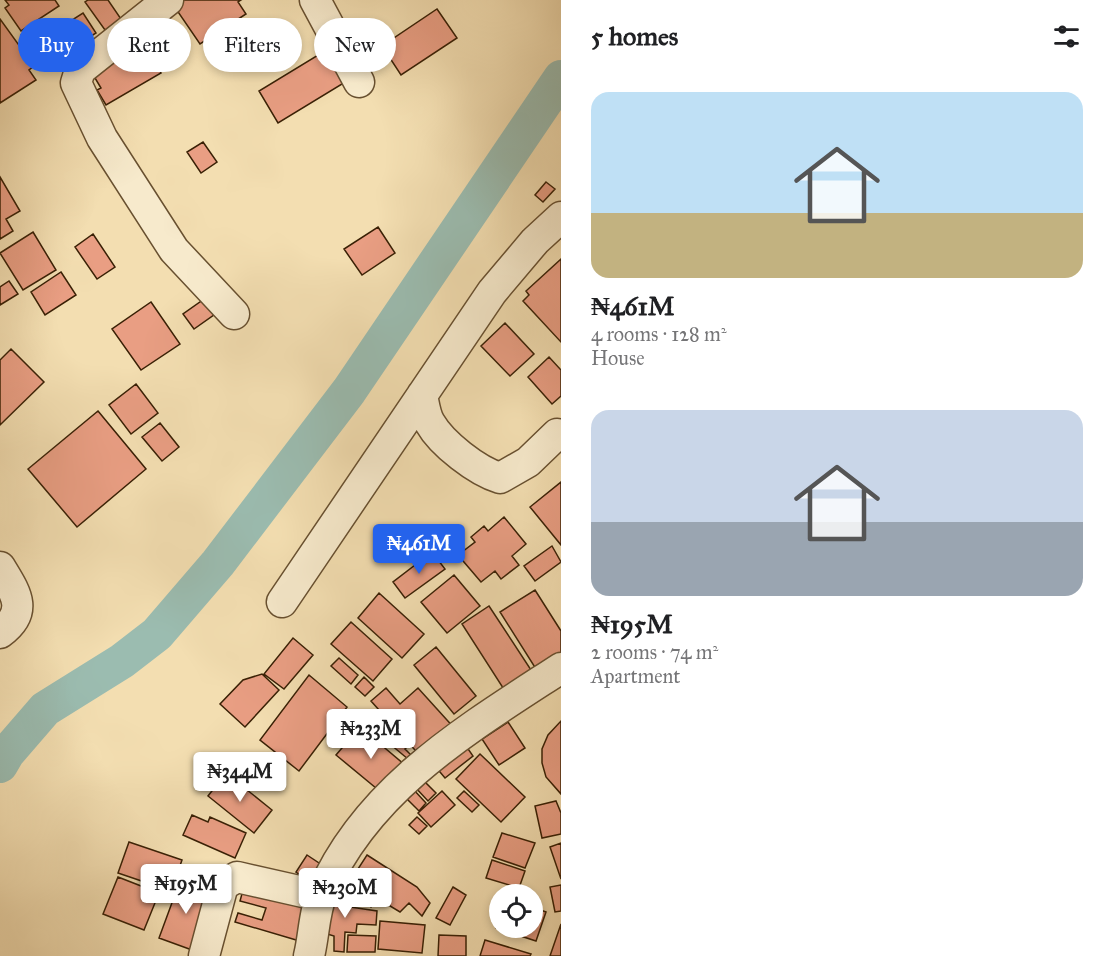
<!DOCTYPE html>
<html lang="en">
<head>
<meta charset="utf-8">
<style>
	:root { --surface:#fff; --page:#f2f2f2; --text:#202124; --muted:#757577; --accent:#2563eb }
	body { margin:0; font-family:"IM FELL Great Primer",serif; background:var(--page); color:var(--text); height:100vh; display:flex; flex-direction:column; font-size:22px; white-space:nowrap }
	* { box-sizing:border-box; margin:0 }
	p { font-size:20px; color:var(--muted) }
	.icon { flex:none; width:33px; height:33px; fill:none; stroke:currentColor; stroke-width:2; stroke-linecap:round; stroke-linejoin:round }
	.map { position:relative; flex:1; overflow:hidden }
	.sheet { display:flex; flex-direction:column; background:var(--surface); width:552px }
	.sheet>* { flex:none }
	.banner { position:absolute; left:18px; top:18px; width:453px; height:54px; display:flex; gap:12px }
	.tools { position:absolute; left:489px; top:884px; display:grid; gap:12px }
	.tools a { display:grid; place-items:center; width:54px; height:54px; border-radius:50%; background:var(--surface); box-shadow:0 3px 9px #0003; font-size:30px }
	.price { position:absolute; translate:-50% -51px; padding:0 14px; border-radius:6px; background:#fff; color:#222; font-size:20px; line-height:39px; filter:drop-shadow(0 2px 3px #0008) }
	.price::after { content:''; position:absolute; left:50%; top:36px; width:18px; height:14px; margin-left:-9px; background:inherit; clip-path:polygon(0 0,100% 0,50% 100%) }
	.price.active { background:var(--accent); color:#fff }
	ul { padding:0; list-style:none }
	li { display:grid; align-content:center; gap:12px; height:318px; padding:0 30px }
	li span { display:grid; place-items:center; height:186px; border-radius:18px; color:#555 }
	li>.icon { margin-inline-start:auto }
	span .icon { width:108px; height:108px; fill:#fffc; stroke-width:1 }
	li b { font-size:26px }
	h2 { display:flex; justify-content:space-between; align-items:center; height:72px; padding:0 30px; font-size:26px }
	.pill { padding:0 21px; border-radius:27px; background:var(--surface); box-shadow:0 3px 9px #0003; font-size:21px; line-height:54px }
	.pill.active { background:var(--accent); color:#fff }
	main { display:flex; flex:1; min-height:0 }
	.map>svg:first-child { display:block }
</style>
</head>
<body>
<main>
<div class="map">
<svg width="561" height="956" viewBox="0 0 561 956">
	<rect width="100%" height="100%" fill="#f3deb1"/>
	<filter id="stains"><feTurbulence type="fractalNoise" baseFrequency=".00333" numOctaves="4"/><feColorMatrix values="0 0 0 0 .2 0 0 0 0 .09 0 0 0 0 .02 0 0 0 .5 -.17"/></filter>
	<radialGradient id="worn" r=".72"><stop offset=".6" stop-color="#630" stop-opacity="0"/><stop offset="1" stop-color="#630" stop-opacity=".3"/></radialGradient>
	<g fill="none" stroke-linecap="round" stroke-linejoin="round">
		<!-- river -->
		<path stroke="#9bbcb0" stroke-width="36" d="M 0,765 L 7,753 L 45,709 L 122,661 L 157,634 L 218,563 L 349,391 L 561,78"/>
	</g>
	<!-- building -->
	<path fill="#e99e83" stroke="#392005" stroke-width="1.5" d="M 5,0 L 55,0 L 59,6 L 21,31 L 5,8 L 9,5 Z
		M 88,0 L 108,0 L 121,19 L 105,30 L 85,2 Z
		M 183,0 L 241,0 L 238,2 L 246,14 L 200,44 L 174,6 Z
		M 437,9 L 457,38 L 401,75 L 382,46 Z
		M 83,13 L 96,33 L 42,67 L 21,35 L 36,26 L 44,38 Z
		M 0,19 L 34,66 L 29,70 L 36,80 L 0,103 Z
		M 255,21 L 266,40 L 259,44 L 248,26 Z
		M 143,43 L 161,73 L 106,105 L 97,90 L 101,88 L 89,68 L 118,58 Z
		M 328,49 L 347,81 L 278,123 L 259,91 Z
		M 203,142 L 217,162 L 201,173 L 187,152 Z
		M 0,177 L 20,211 L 6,219 L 13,231 L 0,239 Z
		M 546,182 L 555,189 L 543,202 L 535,195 Z
		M 378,227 L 395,253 L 362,275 L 344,249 Z
		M 33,232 L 56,270 L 23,290 L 0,253 Z
		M 93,234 L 115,267 L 97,279 L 75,247 Z
		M 561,259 L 561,342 L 523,301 L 529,295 L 526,291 Z
		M 61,272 L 76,295 L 45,315 L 31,292 Z
		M 9,281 L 18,294 L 0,305 L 0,287 Z
		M 207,297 L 218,312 L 194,329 L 183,314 Z
		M 151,302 L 180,344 L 141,370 L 112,329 Z
		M 505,323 L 534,354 L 510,376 L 481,346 Z
		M 11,349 L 44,382 L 0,425 L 0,360 Z
		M 549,357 L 561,370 L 561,396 L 552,404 L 528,377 Z
		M 136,384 L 158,413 L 131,434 L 109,405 Z
		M 98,411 L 146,469 L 77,527 L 28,469 Z
		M 160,423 L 179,447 L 162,461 L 142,437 Z
		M 561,482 L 561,545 L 530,507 Z
		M 504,517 L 526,544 L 512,556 L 519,565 L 501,579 L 495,571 L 481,582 L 458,555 L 475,542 L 471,537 L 484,526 L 488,531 Z
		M 552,546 L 561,562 L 535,581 L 524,566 Z
		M 432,552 L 445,569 L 405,598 L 393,582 Z
		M 454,575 L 480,606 L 447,633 L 421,602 Z
		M 535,590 L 561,631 L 561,654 L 536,669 L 500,612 Z
		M 379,593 L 424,634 L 402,658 L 358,618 Z
		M 489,606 L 533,673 L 505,691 L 462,624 Z
		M 351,622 L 392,659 L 373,681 L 331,644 Z
		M 293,638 L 313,655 L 284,689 L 264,674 Z
		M 436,647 L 476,696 L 454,714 L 414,665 Z
		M 339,658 L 358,675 L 351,684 L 331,666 Z
		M 262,674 L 279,690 L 245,727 L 220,704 L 243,680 Z
		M 309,675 L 347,707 L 299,771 L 260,740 Z
		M 364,677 L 374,687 L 365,696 L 355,687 Z
		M 386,688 L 400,704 L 418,688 L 456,730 L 423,759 L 371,701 Z
		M 369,712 L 407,747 L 405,749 L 411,755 L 408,759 L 361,720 Z
		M 561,721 L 561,794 L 546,777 L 542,763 L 542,749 L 548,735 Z
		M 508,722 L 525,748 L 499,765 L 482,739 Z
		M 360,727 L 405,765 L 382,793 L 336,755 Z
		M 464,743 L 473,756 L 445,778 L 435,766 Z
		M 480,754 L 525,797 L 501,822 L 456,779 Z
		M 226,773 L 272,810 L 254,833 L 208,796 Z
		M 423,780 L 436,793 L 428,801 L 415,787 Z
		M 413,789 L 426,803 L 419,811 L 405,797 Z
		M 442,791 L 455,805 L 431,827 L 418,813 Z
		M 464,791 L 479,805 L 472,812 L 457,798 Z
		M 556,801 L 561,813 L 561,834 L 542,838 L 535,806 Z
		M 192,815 L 208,822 L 210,817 L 246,833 L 235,858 L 183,835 Z
		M 417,817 L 427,826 L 419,834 L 409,825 Z
		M 502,833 L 535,843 L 525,868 L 493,857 Z
		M 129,842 L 182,860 L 171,891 L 118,873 Z
		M 561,843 L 561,879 L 550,847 Z
		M 307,855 L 322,865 L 311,883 L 296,872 Z
		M 367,855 L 417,887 L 430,903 L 422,916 L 409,903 L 400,912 L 377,898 L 371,907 L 345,889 Z
		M 492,860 L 525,871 L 519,888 L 486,878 Z
		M 118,877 L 159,893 L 144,930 L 103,914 Z
		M 180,881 L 213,892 L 192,950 L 159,938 Z
		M 561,885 L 561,911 L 555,912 L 550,887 Z
		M 453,887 L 466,895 L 450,925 L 436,918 Z
		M 329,888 L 353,902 L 350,907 L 377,911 L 376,925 L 357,924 L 356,933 L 345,932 L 344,952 L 334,951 L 334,936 L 324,933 Z
		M 243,890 L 315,902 L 303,942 L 235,922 L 238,913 L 262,920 L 266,908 L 240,901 Z
		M 532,907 L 546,912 L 536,941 L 496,928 L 500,918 L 500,927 L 532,927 Z
		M 380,921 L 425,925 L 422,953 L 378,949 Z
		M 561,924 L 561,956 L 550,956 Z
		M 348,935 L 376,936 L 375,952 L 347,952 Z
		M 439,935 L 466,936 L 466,956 L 438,956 Z
		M 485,940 L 531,954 L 530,956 L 480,956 Z"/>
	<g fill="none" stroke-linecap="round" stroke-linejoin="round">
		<!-- minor casing -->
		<g stroke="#685030" stroke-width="33">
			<path id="minor" d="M 168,0 L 80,70 L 76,83 L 102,138 L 174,250 L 234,314
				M 315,0 L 359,82
				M 422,395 C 424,404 425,415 430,423 C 442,444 477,471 500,478 L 528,462 L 557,434
				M 0,567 C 15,592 30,611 0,633
				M 282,602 L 492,292 L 535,241 L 561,217
				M 204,956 L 223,885 L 237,877 L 321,896
				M 309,956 C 314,936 314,912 322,893 C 367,788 469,728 561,668"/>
		</g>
		<!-- minor -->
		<use href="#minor" stroke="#f7eacc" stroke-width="30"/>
	</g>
	<rect width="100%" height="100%" filter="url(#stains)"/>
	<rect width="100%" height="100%" fill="url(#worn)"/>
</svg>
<div class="tools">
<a><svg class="icon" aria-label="locate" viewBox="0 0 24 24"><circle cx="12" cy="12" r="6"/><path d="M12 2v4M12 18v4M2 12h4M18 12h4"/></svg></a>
</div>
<b class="price active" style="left:419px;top:575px">₦461M</b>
<b class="price" style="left:371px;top:760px">₦233M</b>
<b class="price" style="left:240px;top:803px">₦344M</b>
<b class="price" style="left:186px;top:915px">₦195M</b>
<b class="price" style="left:345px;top:919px">₦230M</b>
<div class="banner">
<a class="pill active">Buy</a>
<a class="pill">Rent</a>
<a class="pill">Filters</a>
<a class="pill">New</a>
</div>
</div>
<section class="sheet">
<h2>5 homes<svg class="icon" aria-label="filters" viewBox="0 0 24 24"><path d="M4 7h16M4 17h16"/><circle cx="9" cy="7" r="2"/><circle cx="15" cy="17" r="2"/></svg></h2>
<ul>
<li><span style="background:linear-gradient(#bfe0f5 65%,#c2b280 0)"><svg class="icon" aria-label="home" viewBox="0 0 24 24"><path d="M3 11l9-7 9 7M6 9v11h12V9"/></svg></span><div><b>₦461M</b><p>4 rooms · 128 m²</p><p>House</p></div></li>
<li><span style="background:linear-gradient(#c9d6e8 60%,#9aa5b1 0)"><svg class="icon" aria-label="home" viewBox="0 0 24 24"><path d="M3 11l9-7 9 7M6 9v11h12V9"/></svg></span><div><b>₦195M</b><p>2 rooms · 74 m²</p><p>Apartment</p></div></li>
</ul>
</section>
</main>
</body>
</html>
